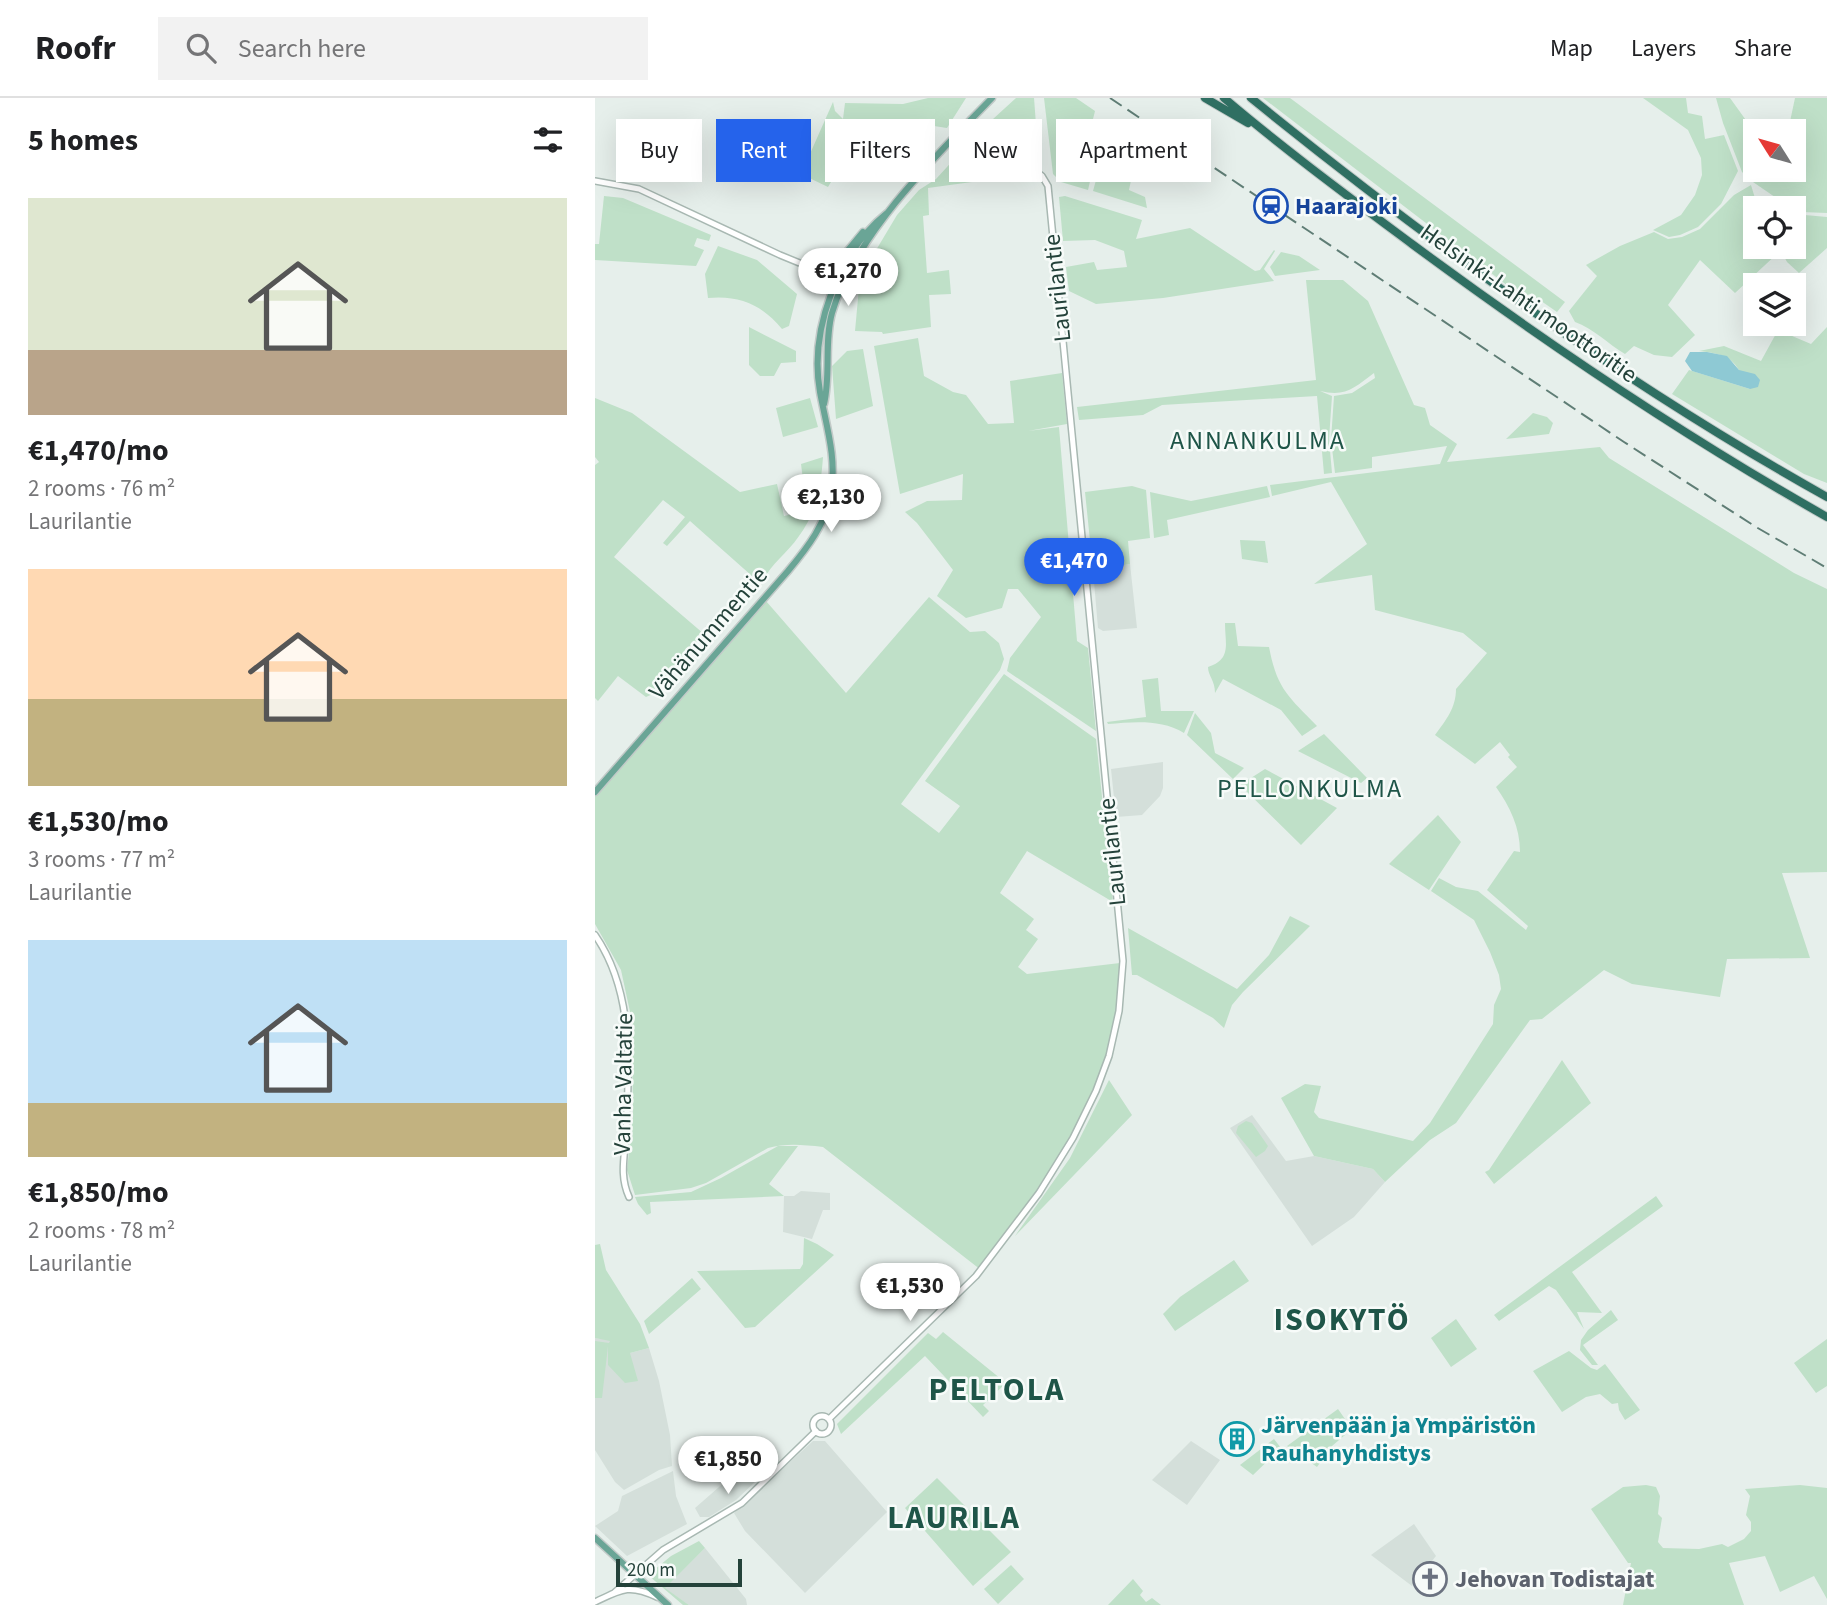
<!DOCTYPE html>
<html lang="en">
<head>
<meta charset="utf-8">
<style>
	:root { --surface:#fff; --page:#f2f2f2; --text:#202124; --muted:#757577; --line:#e0e0e0; --accent:#2563eb }
	body { margin:0; font-family:"Source Sans 3",sans-serif; background:var(--page); color:var(--text); height:100vh; display:flex; flex-direction:column; font-size:26px; white-space:nowrap }
	* { box-sizing:border-box; margin:0 }
	p { font-size:23px; color:var(--muted) }
	.icon { flex:none; width:38px; height:38px; fill:none; stroke:currentColor; stroke-width:2; stroke-linecap:round; stroke-linejoin:round }
	.map { position:relative; flex:1; overflow:hidden }
	.side { display:flex; flex-direction:column; background:var(--surface); width:595px }
	.side>* { flex:none }
	.hud { position:absolute; left:21px; top:21px; width:665px; height:63px; display:flex; gap:14px }
	.needle { width:46px; rotate:307deg }
	.tools { position:absolute; left:1148px; top:21px; display:grid; gap:14px }
	.tools a { display:grid; place-items:center; width:63px; height:63px; border-radius:0px; background:var(--surface); box-shadow:0 7px 28px #0002; font-size:35px }
	.scale { position:absolute; left:21px; bottom:18px; width:126px; box-sizing:border-box; padding-left:7px; border:4px solid #24423a; border-top:0; font-size:19px; line-height:24px; white-space:nowrap; color:#24423a; -webkit-text-stroke:5px #f7fbf9; paint-order:stroke }
	.price { position:absolute; translate:-50% -60px; padding:0 16px; border-radius:24px; background:#fff; color:#222; font-size:23px; line-height:46px; filter:drop-shadow(0 2px 4px #0008) }
	.price::after { content:''; position:absolute; left:50%; top:42px; width:21px; height:16px; margin-left:-10px; background:inherit; clip-path:polygon(0 0,100% 0,50% 100%) }
	.price.active { background:var(--accent); color:#fff }
	ul { padding:0; list-style:none }
	li { display:grid; align-content:center; gap:14px; height:371px; padding:0 28px }
	li span { display:grid; place-items:center; height:217px; border-radius:0px; color:#555 }
	li>.icon { margin-inline-start:auto }
	span .icon { width:126px; height:126px; fill:#fffc; stroke-width:1 }
	li b { font-size:30px }
	h2 { display:flex; justify-content:space-between; align-items:center; height:84px; padding:0 28px; font-size:30px }
	.tag { padding:0 24px; border-radius:0px; background:var(--surface); box-shadow:0 7px 28px #0002; font-size:24px; line-height:63px }
	.tag.active { background:var(--accent); color:#fff }
	header { display:flex; align-items:center; gap:42px; box-sizing:border-box; height:98px; padding:0 35px; background:var(--surface); border-bottom:2px solid var(--line) }
	header strong { font-size:33px }
	nav { display:flex; gap:38px; margin-inline-start:auto; font-size:24px }
	.search { width:490px; height:63px; background:var(--page); display:flex; align-items:center; gap:18px; box-sizing:border-box; padding:0 24px; border-radius:0px; color:var(--muted); font-size:26px }
	main { display:flex; flex:1; min-height:0 }
	.map>svg:first-child { display:block }
</style>
</head>
<body>
<header>
<strong>Roofr</strong>
<div class="search"><svg class="icon" aria-label="search" viewBox="0 0 24 24"><circle cx="10" cy="10" r="6"/><path d="M15 15l6 6"/></svg>Search here</div>
<nav><a>Map</a><a>Layers</a><a>Share</a></nav>
</header>
<main>
<section class="side">
<h2>5 homes<svg class="icon" aria-label="filters" viewBox="0 0 24 24"><path d="M4 7h16M4 17h16"/><circle cx="9" cy="7" r="2"/><circle cx="15" cy="17" r="2"/></svg></h2>
<ul>
<li><span style="background:linear-gradient(#dfe7d0 70%,#b9a48a 0)"><svg class="icon" aria-label="home" viewBox="0 0 24 24"><path d="M3 11l9-7 9 7M6 9v11h12V9"/></svg></span><div><b>€1,470/mo</b><p>2 rooms · 76 m²</p><p>Laurilantie</p></div></li>
<li><span style="background:linear-gradient(#ffd9b3 60%,#c2b280 0)"><svg class="icon" aria-label="home" viewBox="0 0 24 24"><path d="M3 11l9-7 9 7M6 9v11h12V9"/></svg></span><div><b>€1,530/mo</b><p>3 rooms · 77 m²</p><p>Laurilantie</p></div></li>
<li><span style="background:linear-gradient(#bfe0f5 75%,#c2b280 0)"><svg class="icon" aria-label="home" viewBox="0 0 24 24"><path d="M3 11l9-7 9 7M6 9v11h12V9"/></svg></span><div><b>€1,850/mo</b><p>2 rooms · 78 m²</p><p>Laurilantie</p></div></li>
</ul>
</section>
<div class="map">
<svg width="1232" height="1507" viewBox="0 0 1232 1507">
	<rect width="100%" height="100%" fill="#e6efeb"/>
	<!-- built -->
	<path fill="#d4dfda" d="M 535,466 L 542,530 L 508,533 L 503,530 L 498,472 Z
		M 568,664 L 568,690 L 565,698 L 547,717 L 521,719 L 516,671 Z
		M 657,1017 L 691,1063 L 719,1058 L 778,1071 L 790,1084 L 759,1119 L 717,1148 L 635,1030 Z
		M 206,1093 L 235,1095 L 235,1112 L 228,1112 L 217,1141 L 188,1134 L 189,1098 L 199,1098 Z
		M 0,1240 L 15,1242 L 35,1255 L 54,1250 L 64,1283 L 75,1337 L 77,1368 L 64,1372 L 29,1392 L 20,1384 L 0,1352 Z
		M 218,1343 L 230,1343 L 292,1414 L 210,1495 L 150,1433 L 139,1415 Z
		M 596,1343 L 625,1362 L 592,1407 L 557,1382 Z
		M 147,1369 L 161,1383 L 141,1402 L 114,1419 L 105,1419 L 100,1410 Z
		M 78,1373 L 81,1398 L 92,1426 L 32,1458 L 0,1428 L 23,1413 L 27,1398 Z
		M 819,1426 L 841,1458 L 817,1488 L 776,1457 Z
		M 110,1450 L 151,1501 L 152,1507 L 94,1507 L 69,1490 Z"/>
	<!-- green -->
	<path fill="#bfe0c8" d="M 333,0 L 371,0 L 352,30 L 339,28 L 319,51 L 324,59 L 303,79 L 256,51 L 233,89 L 206,76 L 238,4 L 240,13 L 248,21 L 250,5 L 308,6 Z
		M 421,0 L 439,0 L 444,66 L 429,59 L 398,31 L 398,21 Z
		M 449,0 L 481,0 L 500,13 L 497,25 L 499,33 L 506,37 L 504,49 C 491,42 481,34 468,43 L 470,57 L 496,79 L 493,92 L 466,84 L 458,76 Z
		M 668,0 L 695,0 L 970,204 L 962,214 L 936,196 L 926,198 Z
		M 1048,0 L 1091,0 L 1093,15 L 1107,18 L 1110,41 L 1129,37 L 1143,73 L 1126,106 L 1103,129 L 1085,137 L 1074,139 L 1058,132 L 1086,117 L 1100,97 L 1107,77 L 1106,60 L 1093,32 Z
		M 1121,0 L 1135,0 L 1153,25 L 1182,33 L 1160,33 L 1160,72 L 1199,72 L 1199,33 L 1193,33 L 1200,0 L 1232,0 L 1232,115 L 1207,114 L 1196,110 L 1158,84 L 1147,74 L 1128,25 Z
		M 373,46 L 407,68 L 406,80 L 333,90 L 334,117 L 328,118 L 332,175 L 354,172 L 356,196 L 334,197 L 336,229 L 288,236 L 287,234 L 260,233 L 265,179 L 302,117 L 324,92 L 341,81 Z
		M 506,64 L 521,66 L 526,64 L 538,73 L 534,92 L 550,99 L 552,110 L 498,93 Z
		M 1156,87 L 1163,110 L 1160,110 L 1160,149 L 1181,149 L 1184,154 L 1140,195 L 1105,162 L 1073,207 L 1100,237 L 1077,259 L 1059,257 L 1039,248 L 1030,256 C 1013,246 998,230 980,224 L 974,213 L 1002,178 L 991,167 L 1025,148 L 1059,134 L 1073,141 L 1087,139 L 1105,131 L 1139,97 Z
		M 9,98 L 28,100 L 116,137 L 114,143 L 102,140 L 99,148 L 109,152 L 101,168 L 0,162 L 0,146 L 4,146 Z
		M 470,98 L 547,122 L 541,141 L 595,130 L 660,173 L 665,172 L 679,152 L 680,153 L 669,171 L 679,183 L 568,200 L 501,206 L 474,193 L 471,169 L 499,164 L 502,172 L 532,169 L 529,153 L 500,142 L 468,143 L 464,99 Z
		M 1199,116 L 1232,119 L 1232,150 L 1204,175 L 1192,164 L 1184,149 L 1199,149 Z
		M 123,148 L 162,162 L 202,196 L 194,228 L 187,231 C 167,207 145,197 113,200 L 110,176 Z
		M 686,154 L 704,158 L 725,172 L 680,178 L 675,169 Z
		M 711,182 L 748,182 L 773,203 L 819,307 L 830,310 L 835,327 L 862,346 L 852,364 L 1005,349 L 1014,360 L 1199,475 L 1232,491 L 1232,774 L 1187,775 L 1215,860 L 1132,861 L 1125,899 L 1037,886 L 1009,872 L 947,921 L 935,922 L 861,1025 L 835,1042 L 790,1084 L 778,1071 L 719,1058 L 686,1000 L 710,986 L 726,988 L 719,1014 L 724,1020 L 818,1043 L 835,1025 L 898,926 L 899,907 L 906,891 L 904,877 L 895,854 L 879,822 L 836,793 L 844,780 L 861,789 L 883,793 L 931,832 L 933,828 L 892,792 L 919,753 L 925,754 C 925,729 915,709 901,689 L 922,669 L 913,659 L 915,657 L 905,644 L 880,666 L 840,637 C 851,622 861,610 861,591 L 892,555 L 868,535 L 780,512 L 777,477 L 719,486 L 772,446 L 736,384 L 677,398 L 675,387 L 845,366 L 852,348 L 777,359 L 777,370 L 740,375 L 736,342 L 739,298 L 757,295 L 780,280 L 779,275 C 759,290 751,299 725,293 L 737,298 L 734,341 L 737,375 L 729,376 L 722,298 L 567,307 L 548,317 L 484,322 L 482,309 L 721,282 Z
		M 154,229 L 201,253 L 201,264 L 186,265 L 179,278 L 165,278 L 154,267 Z
		M 1232,229 L 1232,385 L 1209,376 L 1077,296 L 1094,272 L 1155,291 C 1138,261 1138,257 1104,253 L 1129,248 L 1166,263 L 1183,232 L 1216,246 Z
		M 323,240 L 329,278 L 358,294 L 371,297 L 393,326 L 419,325 L 415,283 L 467,275 L 472,326 L 433,333 L 464,329 L 482,543 L 493,550 L 501,633 L 412,573 L 415,560 L 446,519 L 423,491 L 413,491 L 407,510 L 371,520 L 342,498 L 358,472 L 322,425 L 310,414 L 332,403 L 367,402 L 368,376 L 305,396 L 279,248 Z
		M 268,251 L 278,308 L 241,321 L 237,268 L 252,253 Z
		M 0,300 L 37,315 L 145,394 L 182,386 L 189,418 L 212,413 L 206,366 L 228,359 C 226,387 222,414 204,438 C 191,457 177,464 166,486 L 95,423 L 72,448 L 68,445 L 90,419 L 68,402 L 19,459 L 109,536 L 58,596 L 51,599 L 23,578 L 3,603 L 0,600 L 0,367 L 4,364 L 0,359 Z
		M 215,300 L 223,329 L 188,339 L 181,310 Z
		M 938,315 L 952,319 L 958,325 L 954,336 L 911,341 Z
		M 537,388 L 551,392 L 555,440 L 533,443 L 535,466 L 498,472 L 490,394 Z
		M 672,388 L 675,399 L 572,422 L 574,437 L 559,440 L 555,394 L 596,403 Z
		M 645,442 L 670,443 L 673,465 L 647,461 Z
		M 334,499 L 375,534 L 390,533 L 404,545 L 409,561 L 405,572 L 306,706 L 344,735 L 365,708 L 330,683 L 409,576 L 501,641 L 518,804 L 432,753 L 405,795 L 439,821 L 431,832 L 443,841 L 423,869 L 432,876 L 525,865 L 528,863 C 526,895 524,929 513,959 C 484,1041 438,1103 386,1172 L 228,1049 C 208,1047 192,1045 173,1050 L 111,1085 L 96,1090 L 40,1097 L 32,1072 L 38,1018 L 37,923 L 26,872 L 0,826 L 0,698 L 171,503 L 251,595 Z
		M 630,525 L 640,525 L 643,548 L 674,549 C 682,591 693,598 722,628 L 707,638 L 686,612 L 628,581 L 620,595 C 620,582 613,578 613,569 C 637,561 630,546 630,525 Z
		M 563,580 L 566,613 L 599,613 L 589,635 C 566,621 539,624 513,626 L 512,624 L 551,619 L 547,582 Z
		M 600,615 L 616,635 L 620,655 L 649,670 L 638,681 L 592,637 Z
		M 729,636 L 772,680 L 766,685 L 703,653 Z
		M 670,671 L 742,710 L 706,747 L 645,687 Z
		M 843,717 L 866,744 L 834,792 L 794,766 Z
		M 695,818 L 715,828 L 648,894 L 637,907 L 629,930 L 618,920 L 542,877 L 537,877 L 533,830 L 642,891 L 674,857 Z
		M 967,962 L 996,1005 L 899,1086 L 890,1074 L 894,1072 Z
		M 514,982 L 537,1017 L 420,1138 L 475,1060 Z
		M 651,1023 L 657,1025 L 673,1048 L 670,1053 L 661,1059 L 641,1035 L 643,1028 Z
		M 183,1048 L 203,1048 L 174,1086 L 189,1098 L 55,1104 L 56,1115 L 52,1117 L 43,1106 L 40,1099 L 96,1094 L 126,1080 Z
		M 1061,1098 L 1068,1108 L 977,1174 L 1007,1215 L 982,1214 L 989,1231 L 961,1192 L 954,1188 L 904,1223 L 899,1217 Z
		M 209,1140 L 222,1146 L 239,1157 L 160,1229 L 150,1230 L 102,1173 L 205,1171 L 208,1166 Z
		M 5,1146 L 11,1172 L 45,1226 L 54,1250 L 35,1255 L 43,1283 L 30,1285 L 13,1267 L 13,1248 L 7,1300 L 0,1300 L 0,1243 L 14,1245 L 15,1243 L 0,1240 L 0,1147 Z
		M 639,1162 L 654,1183 L 580,1233 L 568,1216 L 585,1199 Z
		M 97,1180 L 106,1191 L 54,1236 L 49,1223 Z
		M 1016,1212 L 1023,1222 L 988,1247 L 1003,1267 L 997,1267 L 985,1252 L 986,1242 L 993,1232 Z
		M 861,1221 L 882,1251 L 856,1269 L 836,1240 Z
		M 348,1234 L 411,1285 L 388,1307 L 394,1313 L 388,1319 L 330,1258 L 246,1336 L 242,1326 L 333,1235 L 341,1241 Z
		M 1232,1241 L 1232,1288 L 1221,1295 L 1199,1265 Z
		M 974,1253 L 996,1270 L 1002,1272 L 1010,1266 L 1045,1312 L 1030,1322 L 1024,1312 L 1023,1305 L 1017,1306 L 1005,1296 L 991,1299 L 967,1314 L 938,1273 Z
		M 743,1311 L 757,1331 L 737,1348 L 722,1369 L 692,1348 Z
		M 679,1341 L 686,1350 L 658,1377 L 645,1367 Z
		M 342,1380 L 416,1454 L 378,1488 L 310,1410 Z
		M 1051,1387 L 1061,1389 L 1065,1398 L 1063,1416 L 1067,1420 L 1063,1444 L 1068,1450 L 1104,1451 L 1127,1446 L 1133,1449 L 1149,1441 L 1156,1433 L 1156,1424 L 1151,1417 L 1155,1398 L 1150,1391 L 1205,1387 L 1232,1390 L 1232,1501 L 1219,1478 L 1185,1494 L 1170,1458 L 1134,1465 L 1149,1507 L 1028,1507 L 1036,1465 L 1033,1465 L 996,1411 L 1028,1389 Z
		M 104,1443 L 110,1450 L 70,1490 L 94,1507 L 88,1507 L 53,1477 L 76,1458 Z
		M 416,1467 L 429,1481 L 403,1506 L 389,1491 Z
		M 538,1481 L 548,1493 L 545,1497 L 551,1504 L 557,1500 L 566,1507 L 513,1507 Z"/>
	<!-- water -->
	<path fill="#8ec9d4" d="M 1095,254 L 1112,254 L 1132,258 L 1144,272 L 1160,276 L 1165,282 L 1163,289 L 1155,291 L 1097,273 L 1090,263 Z"/>
	<g fill="none" stroke-linecap="round" stroke-linejoin="round">
		<!-- minor casing -->
		<g stroke="#a8b8b2" stroke-width="8">
			<path id="minor" d="M 0,83 L 44,91 L 185,157 L 246,182
				M 218,173 L 242,187
				M 0,837 C 40,895 34,969 31,1035 C 30,1058 24,1077 34,1099
				M218 1327a9 9 0 1 1 18 0a9 9 0 1 1-18 0Z
				M 234,1321 L 381,1178 L 444,1095 L 478,1040 L 501,993 L 514,958 L 524,913 L 528,863 L 453,88 L 447,78 L 376,21
				M 19,1495 L 68,1452 L 147,1405 L 221,1333
				M 0,1504 C 27,1491 34,1486 62,1499"/>
		</g>
		<!-- major casing -->
		<g stroke="#c2cac8" stroke-width="9">
			<path id="major" d="M 229,175 L 240,168 L 268,134
				M 229,306 C 236,276 229,244 237,215 C 259,138 342,56 397,0
				M 0,694 L 193,473 C 213,449 231,426 236,394 C 242,360 231,327 225,294 C 214,233 243,154 292,115
				M 0,1440 L 73,1507"/>
		</g>
		<!-- highway casing -->
		<g stroke="#c2cac8" stroke-width="10">
			<path id="highway" d="M 610,0 L 653,25
				M 629,0 C 689,51 754,99 817,146 C 951,245 1087,337 1232,419
				M 656,0 C 838,147 1028,285 1232,399"/>
		</g>
		<!-- minor -->
		<use href="#minor" stroke="#fff" stroke-width="5"/>
		<!-- major -->
		<use href="#major" stroke="#6aa596" stroke-width="6"/>
		<!-- highway -->
		<use href="#highway" stroke="#2f6f62" stroke-width="8"/>
		<!-- rail -->
		<path stroke="#5f7d75" stroke-width="2" stroke-dasharray="14 7" stroke-linecap="butt" d="M 515,0 L 1029,344 L 1161,429 L 1232,470"/>
	</g>
	<!-- icons -->
	<defs>
		<g id="station-ring" transform="scale(1.75)"><circle r="9.5" fill="#f7fbf9" stroke="#1a4fb4" stroke-width="1.5"/><path d="M-3-6H3Q5-6 5-4V2Q5 4 3 4L4.5 6H3L1.5 4h-3L-3 6H-4.5L-3 4Q-5 4-5 2V-4Q-5-6-3-6ZM-3.5-4v3h7v-3ZM-3.5 1v1.5H-2V1ZM2 1v1.5H3.5V1Z" fill="#1a4fb4"/></g>
		<g id="building-ring" transform="scale(1.75)"><circle r="9.5" fill="#f7fbf9" stroke="#0f9aa8" stroke-width="1.5"/><path d="M-4-6H4V6H1V3H-1V6H-4ZM-2.5-4.3h1.7v1.8h-1.7ZM.8-4.3h1.7v1.8H.8ZM-2.5-1h1.7V.8h-1.7ZM.8-1h1.7V.8H.8Z" fill="#0f9aa8"/></g>
		<g id="church-ring" transform="scale(1.75)"><circle r="9.5" fill="#f7fbf9" stroke="#6b7280" stroke-width="1.5"/><path d="M-1.2-6h2.4v3.5h3.3v2.4h-3.3V6h-2.4V-.1h-3.3v-2.4h3.3Z" fill="#6b7280"/></g>
	</defs>
	<g fill-rule="evenodd">
		<use href="#station-ring" x="676" y="108"/>
		<use href="#building-ring" x="642" y="1341"/>
		<use href="#church-ring" x="835" y="1481"/>
	</g>
	<g text-anchor="middle" stroke-width="5" stroke-linejoin="round" paint-order="stroke">
		<!-- transit labels -->
		<g font-size="24" font-weight="bold" fill="#164399" stroke="#f7fbf9" text-anchor="start">
			<text x="700" y="116">Haarajoki</text>
		</g>
		<!-- street labels -->
		<g font-size="24" fill="#24423a" stroke="#f7fbf9">
			<text transform="translate(462 190) rotate(-96)" y="8">Laurilantie</text>
			<text transform="translate(934 205) rotate(35)" y="8">Helsinki-Lahti moottoritie</text>
			<text transform="translate(113 535) rotate(-49)" y="8">Vähänummentie</text>
			<text transform="translate(517 754) rotate(-96)" y="8">Laurilantie</text>
			<text transform="translate(28 986) rotate(-89)" y="8">Vanha Valtatie</text>
		</g>
		<!-- culture labels -->
		<g font-size="24" font-weight="bold" fill="#0d838f" stroke="#f7fbf9" text-anchor="start">
			<text x="666" y="1335">Järvenpään ja Ympäristön<tspan x="666" dy="28">Rauhanyhdistys</tspan></text>
		</g>
		<!-- worship labels -->
		<g font-size="24" font-weight="bold" fill="#5b616d" stroke="#f7fbf9" text-anchor="start">
			<text x="860" y="1489">Jehovan Todistajat</text>
		</g>
		<!-- neighbourhood labels -->
		<g font-size="26" letter-spacing="2" fill="#1f5548" stroke="#f7fbf9">
			<text x="663" y="351">ANNANKULMA</text>
			<text x="715" y="699">PELLONKULMA</text>
		</g>
		<!-- district labels -->
		<g font-size="32" font-weight="bold" letter-spacing="2" fill="#1f5548" stroke="#f7fbf9">
			<text x="747" y="1232">ISOKYTÖ</text>
			<text x="402" y="1302">PELTOLA</text>
			<text x="359" y="1430">LAURILA</text>
		</g>
	</g>
</svg>
<div class="tools">
<a><svg class="needle" viewBox="-14 -14 28 28"><path d="M0-13l5 13h-10z" fill="#e53935"/><path d="M0 13l5-13h-10z" fill="#757577"/></svg></a>
<a><svg class="icon" aria-label="locate" viewBox="0 0 24 24"><circle cx="12" cy="12" r="6"/><path d="M12 2v4M12 18v4M2 12h4M18 12h4"/></svg></a>
<a><svg class="icon" aria-label="layers" viewBox="0 0 24 24"><path d="M12 4l9 5-9 5-9-5zM3 14l9 5 9-5"/></svg></a>
</div>
<div class="scale">200 m</div>
<b class="price" style="left:253px;top:210px">€1,270</b>
<b class="price" style="left:236px;top:436px">€2,130</b>
<b class="price active" style="left:479px;top:500px">€1,470</b>
<b class="price" style="left:315px;top:1225px">€1,530</b>
<b class="price" style="left:133px;top:1398px">€1,850</b>
<div class="hud">
<a class="tag">Buy</a>
<a class="tag active">Rent</a>
<a class="tag">Filters</a>
<a class="tag">New</a>
<a class="tag">Apartment</a>
</div>
</div>
</main>
</body>
</html>
